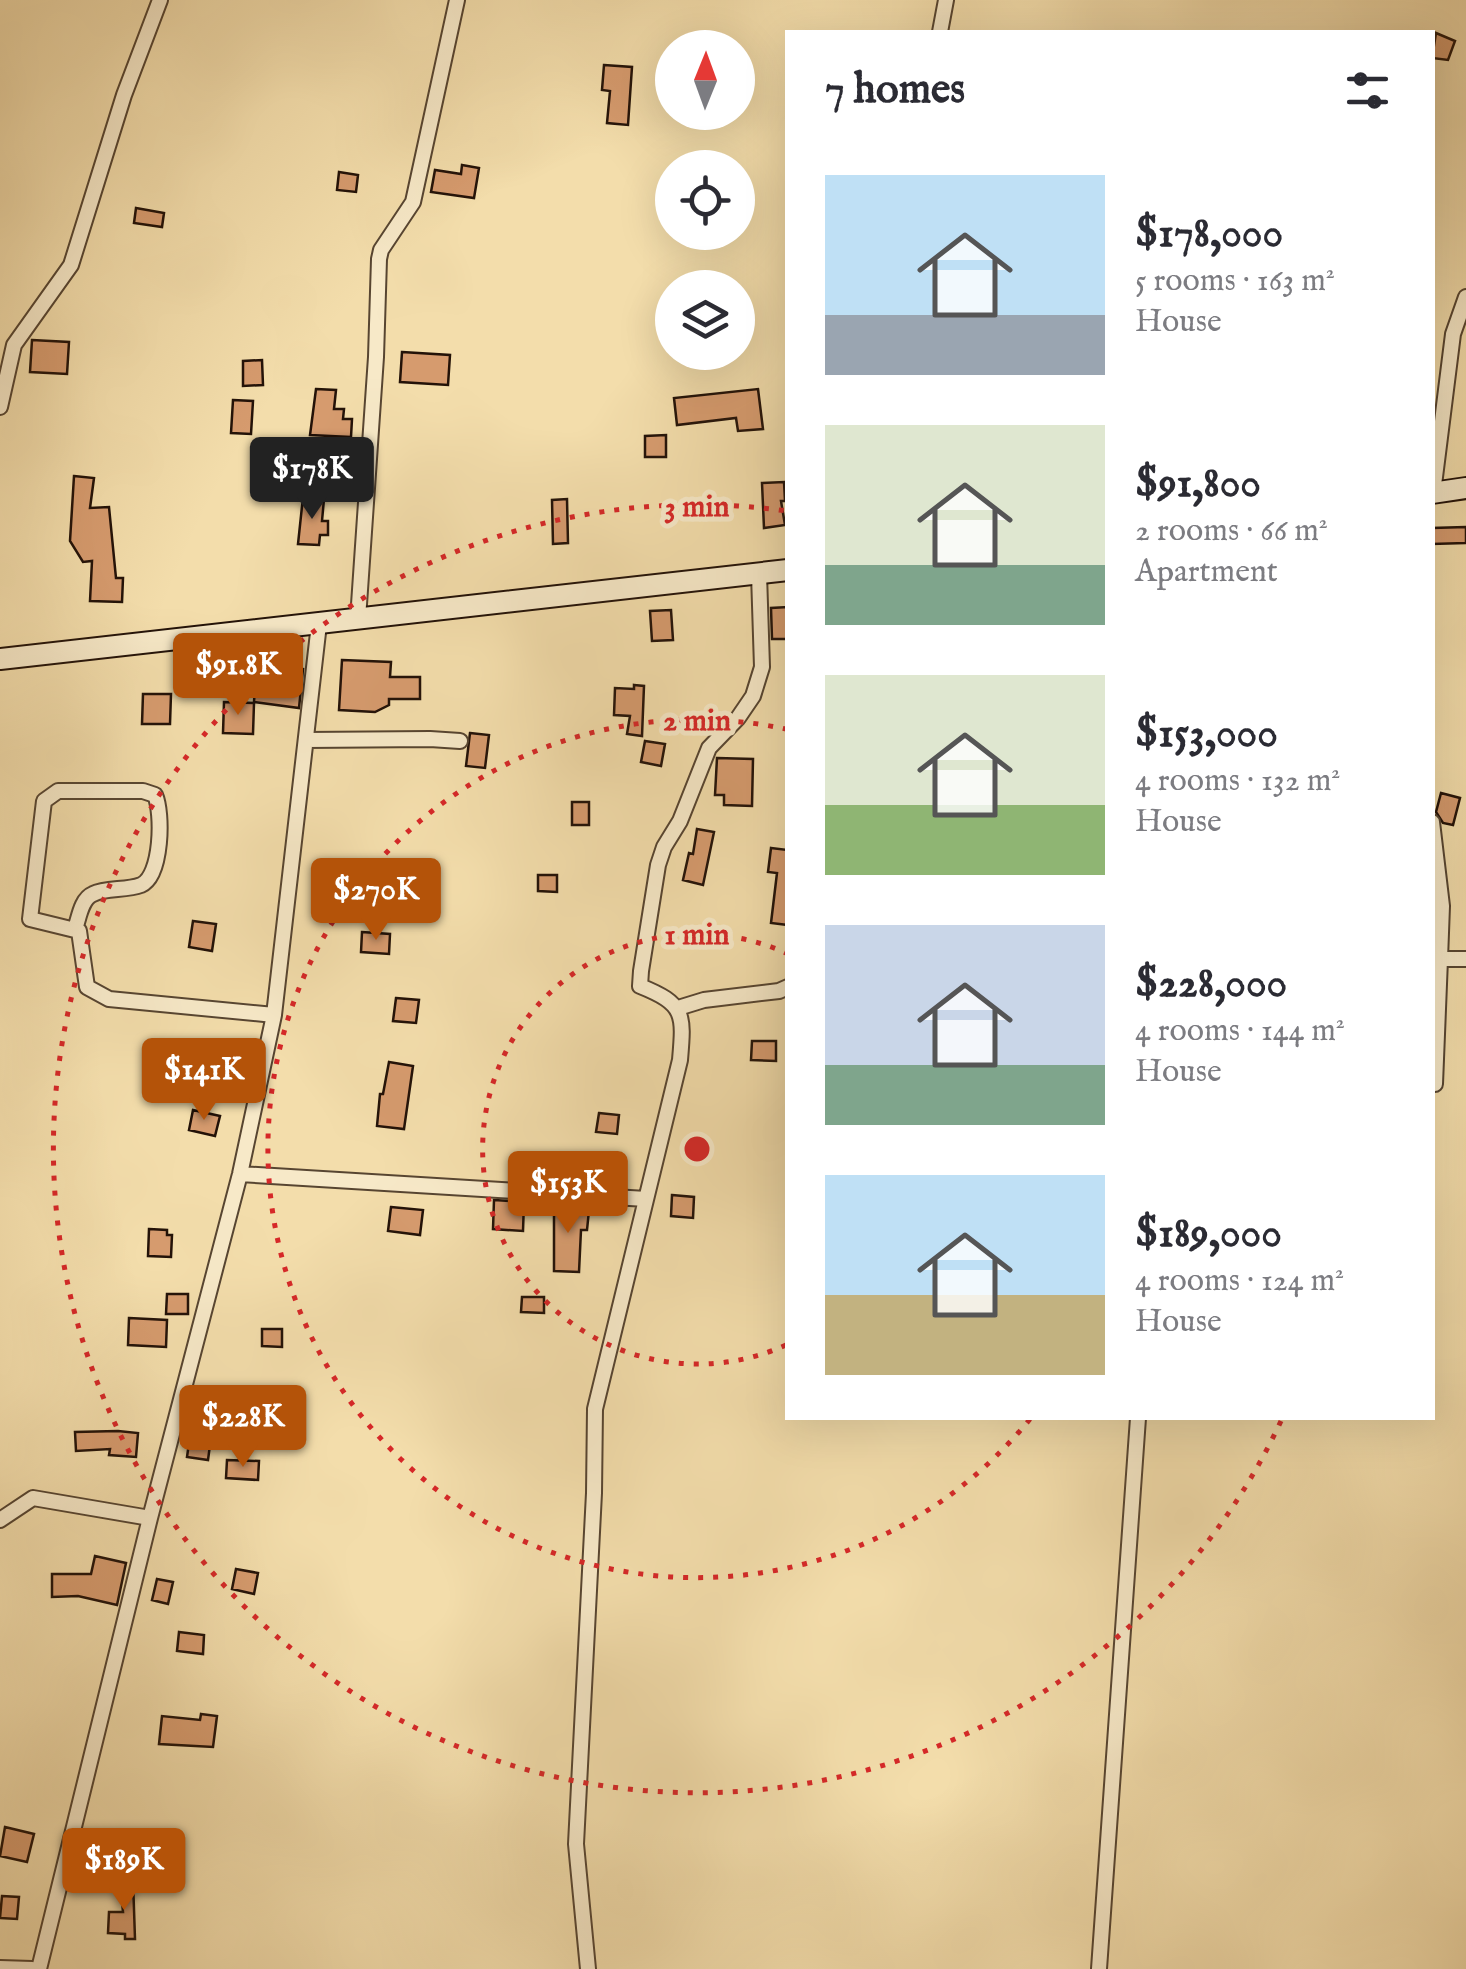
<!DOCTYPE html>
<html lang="en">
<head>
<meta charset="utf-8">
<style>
	:root { --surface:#fff; --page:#f7f7f7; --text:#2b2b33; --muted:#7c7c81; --accent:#b45309 }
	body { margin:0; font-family:"IM FELL English",serif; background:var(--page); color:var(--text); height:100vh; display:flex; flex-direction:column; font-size:38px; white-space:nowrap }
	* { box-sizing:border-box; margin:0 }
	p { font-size:32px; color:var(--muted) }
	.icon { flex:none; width:55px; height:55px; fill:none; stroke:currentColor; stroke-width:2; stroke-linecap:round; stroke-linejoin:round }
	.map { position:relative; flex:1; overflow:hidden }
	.sheet { position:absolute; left:785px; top:30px; width:650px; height:1390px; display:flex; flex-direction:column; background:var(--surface); border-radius:0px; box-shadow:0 10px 40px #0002 }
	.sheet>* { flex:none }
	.needle { width:65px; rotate:1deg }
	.buttons { position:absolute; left:655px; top:30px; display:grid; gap:20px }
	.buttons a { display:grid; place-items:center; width:100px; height:100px; border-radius:50%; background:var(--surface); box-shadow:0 10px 40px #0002; font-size:50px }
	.price { position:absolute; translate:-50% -85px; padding:0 22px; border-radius:10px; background:var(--accent); color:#fff; font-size:32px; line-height:65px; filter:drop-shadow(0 2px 5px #0008) }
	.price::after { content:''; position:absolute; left:50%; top:60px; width:30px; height:22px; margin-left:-15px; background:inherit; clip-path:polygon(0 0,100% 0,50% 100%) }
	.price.active { background:#222; color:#fff }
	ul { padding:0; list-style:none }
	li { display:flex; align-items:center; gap:30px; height:250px; padding:0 40px }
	li span { display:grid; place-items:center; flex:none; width:280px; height:200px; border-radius:0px; color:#555 }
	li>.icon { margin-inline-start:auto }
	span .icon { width:120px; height:120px; fill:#fffc; stroke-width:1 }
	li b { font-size:42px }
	h2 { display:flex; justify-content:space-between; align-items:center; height:120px; padding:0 40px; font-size:42px }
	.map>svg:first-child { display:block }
</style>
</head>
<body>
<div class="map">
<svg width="1466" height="1969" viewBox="0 0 1466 1969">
	<rect width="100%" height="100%" fill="#f3ddab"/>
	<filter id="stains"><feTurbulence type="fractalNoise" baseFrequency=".002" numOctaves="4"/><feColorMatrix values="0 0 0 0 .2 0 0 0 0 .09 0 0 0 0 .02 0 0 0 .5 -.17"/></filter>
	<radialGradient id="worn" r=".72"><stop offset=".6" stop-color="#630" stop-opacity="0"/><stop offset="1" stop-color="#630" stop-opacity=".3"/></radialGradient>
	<!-- building -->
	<path fill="#d69b6e" stroke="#231208" stroke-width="2.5" d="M 1436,33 L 1455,41 L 1448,60 L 1432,58 Z
		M 604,65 L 632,67 L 628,125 L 607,123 L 610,91 L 602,90 Z
		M 462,165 L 479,168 L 474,198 L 431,192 L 435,170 L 461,174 Z
		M 339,172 L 358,175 L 356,192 L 337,190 Z
		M 136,208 L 164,213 L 162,227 L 134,223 Z
		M 32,340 L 69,342 L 67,374 L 30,372 Z
		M 402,352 L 450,355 L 448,385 L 400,382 Z
		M 262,360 L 263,385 L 243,386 L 243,361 Z
		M 316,389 L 336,390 L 334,409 L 344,409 L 343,419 L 352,419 L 351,437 L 310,435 Z
		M 758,389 L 763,429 L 738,431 L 736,418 L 677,425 L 674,398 Z
		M 233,400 L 253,401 L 251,434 L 231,433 Z
		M 666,435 L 666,457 L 645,457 L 645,436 Z
		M 74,476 L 94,478 L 90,508 L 109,507 L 116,578 L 123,578 L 122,602 L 90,601 L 92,561 L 83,562 L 70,541 Z
		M 784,482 L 785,501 L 781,501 L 785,525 L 764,528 L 762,483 Z
		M 303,497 L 324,499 L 322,521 L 328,521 L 328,535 L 320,535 L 319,545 L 298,544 Z
		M 567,499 L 568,543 L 553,544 L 552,500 Z
		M 1466,527 L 1466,543 L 1432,544 L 1432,528 Z
		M 788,607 L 788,639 L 772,639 L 771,608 Z
		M 671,610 L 673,640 L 652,641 L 650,611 Z
		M 276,655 L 291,657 L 290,667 L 303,669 L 299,708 L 254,702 L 256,670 L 274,671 Z
		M 342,660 L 391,662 L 390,677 L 420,677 L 420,699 L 389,699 L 389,705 L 375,712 L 339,710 Z
		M 634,685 L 644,686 L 642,736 L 627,734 L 630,716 L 614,715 L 615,688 L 634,689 Z
		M 143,694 L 171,694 L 170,724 L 142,724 Z
		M 224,702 L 254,703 L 253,734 L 223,733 Z
		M 470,733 L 489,735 L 485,768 L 466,766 Z
		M 645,741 L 665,744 L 661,766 L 641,762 Z
		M 717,758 L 753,759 L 752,806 L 724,805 L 724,795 L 715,795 Z
		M 1441,793 L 1460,798 L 1453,825 L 1443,823 L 1436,812 Z
		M 572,802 L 589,802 L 589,825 L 572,825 Z
		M 697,829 L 714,832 L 703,885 L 683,880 L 689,853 L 693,854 Z
		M 771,848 L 788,850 L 788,925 L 771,923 L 777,873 L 768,872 Z
		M 538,875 L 557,875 L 557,892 L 538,891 Z
		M 193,921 L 216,924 L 212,951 L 189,947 Z
		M 362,932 L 390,934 L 389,954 L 361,952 Z
		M 396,998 L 419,1000 L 416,1023 L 393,1021 Z
		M 752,1041 L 776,1041 L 776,1061 L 751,1060 Z
		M 389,1062 L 413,1066 L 404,1129 L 377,1126 L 380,1094 L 383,1094 Z
		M 193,1110 L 220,1116 L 215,1136 L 189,1130 Z
		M 599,1113 L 619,1115 L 617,1134 L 596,1132 Z
		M 672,1195 L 694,1197 L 693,1218 L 671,1216 Z
		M 494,1200 L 524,1202 L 523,1231 L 493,1229 Z
		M 554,1204 L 581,1206 L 581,1209 L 589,1210 L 587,1230 L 581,1230 L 579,1272 L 554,1271 Z
		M 391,1207 L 423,1210 L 420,1235 L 388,1231 Z
		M 149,1229 L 167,1230 L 167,1235 L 172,1235 L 171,1257 L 148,1256 Z
		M 167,1294 L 188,1294 L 188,1314 L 166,1314 Z
		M 522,1297 L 544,1297 L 544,1313 L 521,1312 Z
		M 129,1318 L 167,1320 L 166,1347 L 128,1345 Z
		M 262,1329 L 282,1329 L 282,1347 L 262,1346 Z
		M 118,1431 L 138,1433 L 136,1457 L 109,1455 L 110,1449 L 76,1451 L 75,1432 Z
		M 189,1443 L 210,1445 L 208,1460 L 187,1457 Z
		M 227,1460 L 259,1461 L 258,1480 L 226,1478 Z
		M 95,1556 L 126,1563 L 117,1605 L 78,1596 L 52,1597 L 52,1574 L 91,1574 Z
		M 236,1569 L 258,1573 L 254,1594 L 232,1589 Z
		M 157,1579 L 173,1582 L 168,1604 L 152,1600 Z
		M 179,1632 L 204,1635 L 203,1654 L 177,1651 Z
		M 201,1714 L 217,1716 L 213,1747 L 159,1744 L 162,1716 L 200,1720 Z
		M 5,1827 L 34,1834 L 27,1862 L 0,1856 Z
		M 133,1880 L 135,1939 L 125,1939 L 125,1934 L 108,1933 L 109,1912 L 123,1912 L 120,1881 Z
		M 2,1896 L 19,1897 L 17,1919 L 0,1918 Z"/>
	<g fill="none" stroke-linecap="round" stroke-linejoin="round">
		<!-- street casing -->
		<g stroke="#574531" stroke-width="18">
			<path id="street" d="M 940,32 L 946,0
				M 0,407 L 14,345 L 71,265 L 124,95 L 160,0
				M 1433,493 L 1453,334 L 1466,297
				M 358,619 L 376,357 L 379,259 L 381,250 L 413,202 L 457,0
				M 306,740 L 430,739 L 460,741
				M 1432,822 L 1442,906 L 1440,959 L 1466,959
				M 75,929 C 79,918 81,899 93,894 C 106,887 126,891 141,885 C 162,876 163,813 155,795 L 143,791 L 58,791 L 44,801 L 30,919 L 79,931 L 87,987 L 109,999 L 274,1015
				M 678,1008 L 704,1000 L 779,991 L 788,987
				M 1432,1084 L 1435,1084 L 1440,959 L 1433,958
				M 240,1174 L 646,1199
				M 0,1520 L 33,1498 L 150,1518
				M 0,1968 L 32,1969
				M 39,1969 L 150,1518 L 240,1174 L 274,1015 L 319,624
				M 588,1969 L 576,1844 L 594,1493 L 595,1409 L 680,1060 C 684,1014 685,1004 640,986 L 641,971 L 658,865 L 664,847 L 680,821 L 709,748 L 738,718 L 753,696 L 762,667 L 759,574
				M 1099,1969 L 1138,1418"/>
		</g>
		<!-- secondary casing -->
		<g stroke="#231208" stroke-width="24">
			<path id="secondary" d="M 1432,493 L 1466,488
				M 0,659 L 788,570"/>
		</g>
		<!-- street -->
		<use href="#street" stroke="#f7e9c8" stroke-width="14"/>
		<!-- secondary -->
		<use href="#secondary" stroke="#f7e9c8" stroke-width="20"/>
	</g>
	<!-- distance rings -->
	<g fill="none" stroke="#d62828" stroke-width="5" stroke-dasharray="5 10">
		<path d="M786 1345A215 215 0 1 1 786 953"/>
		<path d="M1030 1419A429 429 0 1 1 786 729"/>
		<path d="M1281 1421A644 644 0 1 1 787 511"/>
	</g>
	<circle cx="697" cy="1149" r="15" fill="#d62828" stroke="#f7e9c8" stroke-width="5"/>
	<g font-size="30" text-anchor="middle" font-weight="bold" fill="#d62828" stroke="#f7e9c8" stroke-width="10" stroke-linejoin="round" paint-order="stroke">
		<text x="697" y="516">3 min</text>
		<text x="697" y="730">2 min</text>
		<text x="697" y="944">1 min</text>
	</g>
	<rect width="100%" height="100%" filter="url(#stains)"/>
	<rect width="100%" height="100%" fill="url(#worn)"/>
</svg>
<div class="buttons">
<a><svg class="needle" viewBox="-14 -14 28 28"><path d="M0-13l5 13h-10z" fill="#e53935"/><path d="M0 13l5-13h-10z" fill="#7c7c81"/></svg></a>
<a><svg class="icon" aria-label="locate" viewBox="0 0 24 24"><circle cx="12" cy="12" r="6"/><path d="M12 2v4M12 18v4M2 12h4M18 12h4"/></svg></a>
<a><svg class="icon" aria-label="layers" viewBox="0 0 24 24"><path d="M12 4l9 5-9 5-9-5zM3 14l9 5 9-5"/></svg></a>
</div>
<b class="price active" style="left:312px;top:522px">$178K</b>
<b class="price" style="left:238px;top:718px">$91.8K</b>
<b class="price" style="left:376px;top:943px">$270K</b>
<b class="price" style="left:204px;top:1123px">$141K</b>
<b class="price" style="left:568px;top:1236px">$153K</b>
<b class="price" style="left:243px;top:1470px">$228K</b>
<b class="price" style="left:124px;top:1913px">$189K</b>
<section class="sheet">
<h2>7 homes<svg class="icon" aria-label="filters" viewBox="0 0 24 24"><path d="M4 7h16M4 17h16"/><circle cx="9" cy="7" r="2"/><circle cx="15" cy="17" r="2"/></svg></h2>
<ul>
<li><span style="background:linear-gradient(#bfe0f5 70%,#9aa5b1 0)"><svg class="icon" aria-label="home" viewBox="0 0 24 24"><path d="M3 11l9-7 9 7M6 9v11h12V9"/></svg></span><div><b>$178,000</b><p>5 rooms · 163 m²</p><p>House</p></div></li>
<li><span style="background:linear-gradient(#dfe7d0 70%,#7fa58c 0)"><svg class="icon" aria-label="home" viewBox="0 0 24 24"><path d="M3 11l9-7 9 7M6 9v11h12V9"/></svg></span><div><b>$91,800</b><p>2 rooms · 66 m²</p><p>Apartment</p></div></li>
<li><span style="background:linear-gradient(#dfe7d0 65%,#8fb573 0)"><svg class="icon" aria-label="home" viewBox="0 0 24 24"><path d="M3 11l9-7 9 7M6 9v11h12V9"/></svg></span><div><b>$153,000</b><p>4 rooms · 132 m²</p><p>House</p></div></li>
<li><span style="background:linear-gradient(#c9d6e8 70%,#7fa58c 0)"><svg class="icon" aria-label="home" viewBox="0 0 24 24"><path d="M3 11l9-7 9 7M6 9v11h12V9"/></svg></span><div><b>$228,000</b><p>4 rooms · 144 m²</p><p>House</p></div></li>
<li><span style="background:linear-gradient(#bfe0f5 60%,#c2b280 0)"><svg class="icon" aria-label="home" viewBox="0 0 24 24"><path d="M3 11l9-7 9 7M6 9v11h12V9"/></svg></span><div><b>$189,000</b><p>4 rooms · 124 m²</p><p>House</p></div></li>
</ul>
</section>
</div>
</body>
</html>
